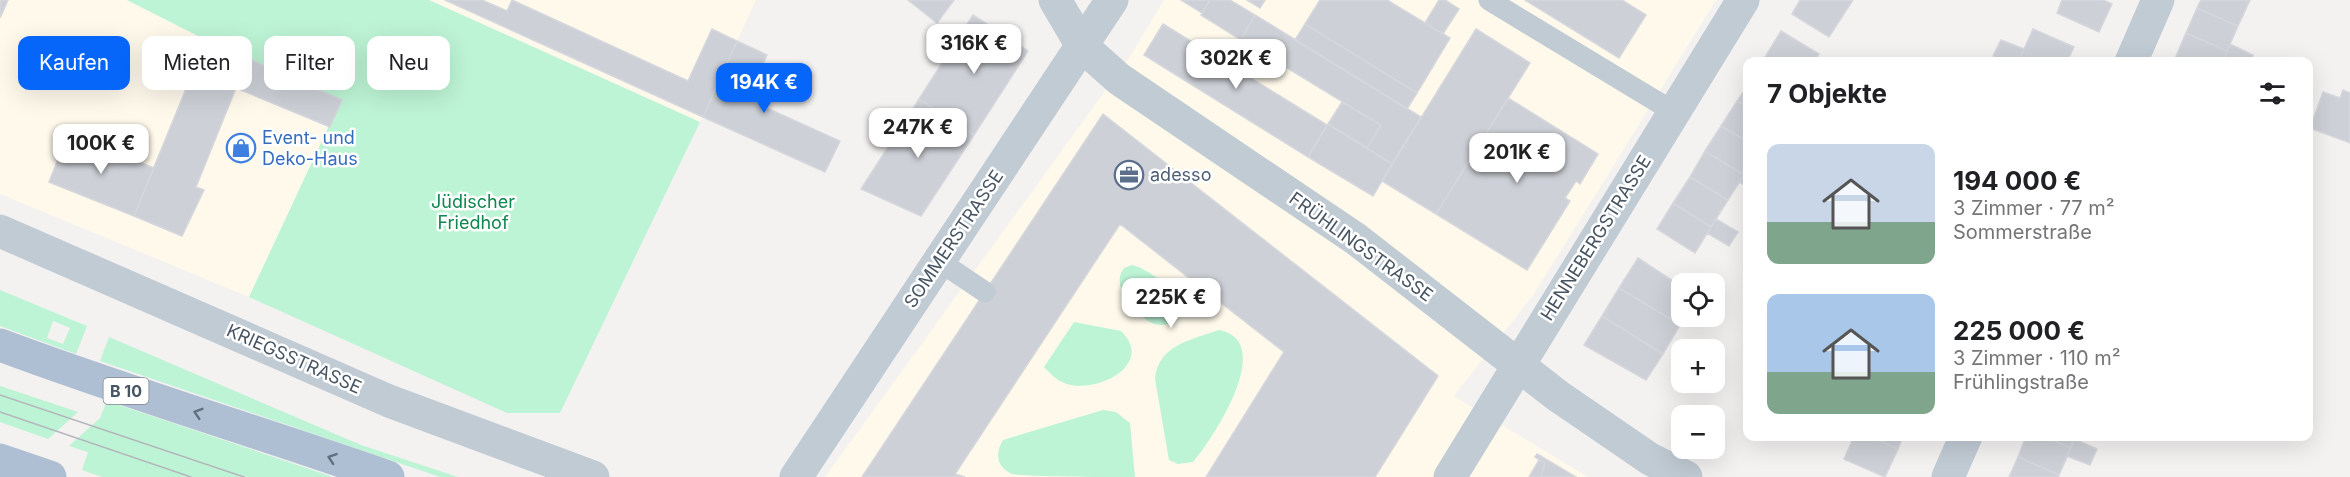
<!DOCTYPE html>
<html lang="de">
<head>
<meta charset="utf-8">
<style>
	:root { --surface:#fff; --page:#f6f6f6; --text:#202124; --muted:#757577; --accent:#0666f9 }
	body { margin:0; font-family:Inter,sans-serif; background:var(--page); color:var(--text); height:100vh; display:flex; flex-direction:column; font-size:22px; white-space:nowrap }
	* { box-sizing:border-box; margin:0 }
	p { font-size:20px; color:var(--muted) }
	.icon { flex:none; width:33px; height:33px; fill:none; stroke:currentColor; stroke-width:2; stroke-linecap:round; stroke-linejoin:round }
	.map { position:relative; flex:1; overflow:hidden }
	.panel { position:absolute; left:1743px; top:57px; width:570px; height:384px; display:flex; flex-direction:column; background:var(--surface); border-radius:12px; box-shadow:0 6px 24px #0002 }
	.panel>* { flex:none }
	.hud { position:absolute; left:18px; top:36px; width:570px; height:54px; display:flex; gap:12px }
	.tools { position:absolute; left:1671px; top:273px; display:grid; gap:12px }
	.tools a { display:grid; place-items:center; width:54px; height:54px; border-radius:12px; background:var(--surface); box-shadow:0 6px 24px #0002; font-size:30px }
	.price { position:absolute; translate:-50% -51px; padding:0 14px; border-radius:12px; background:#fff; color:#222; font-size:20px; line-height:39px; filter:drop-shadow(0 2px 3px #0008) }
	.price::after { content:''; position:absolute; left:50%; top:36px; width:18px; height:14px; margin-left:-9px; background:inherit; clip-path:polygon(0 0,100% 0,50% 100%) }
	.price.selected { background:var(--accent); color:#fff }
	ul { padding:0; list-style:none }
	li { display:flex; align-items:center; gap:18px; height:150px; padding:0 24px }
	li span { display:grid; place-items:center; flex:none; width:168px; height:120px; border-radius:12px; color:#555 }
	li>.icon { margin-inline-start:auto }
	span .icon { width:72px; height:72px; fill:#fffc; stroke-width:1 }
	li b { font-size:26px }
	h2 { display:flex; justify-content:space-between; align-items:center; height:72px; padding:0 24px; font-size:26px }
	.chip { padding:0 21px; border-radius:12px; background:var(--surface); box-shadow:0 6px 24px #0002; font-size:21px; line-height:54px }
	.chip.selected { background:var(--accent); color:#fff }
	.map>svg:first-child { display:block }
</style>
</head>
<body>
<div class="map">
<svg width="2350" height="477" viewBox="0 0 2350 477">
	<rect width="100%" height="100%" fill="#f4f1f1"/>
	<!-- commercial -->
	<path fill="#fef9eb" d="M 0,0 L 127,0 L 206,40 L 342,100 L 249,297 L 0,194 Z
		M 429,0 L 756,0 L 700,122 Z
		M 1164,0 L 1716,0 L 1534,294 L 1454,396 L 1588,477 L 825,477 L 1129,58 Z"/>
	<!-- green -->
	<path fill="#bdf4d5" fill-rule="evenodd" d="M 127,0 L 429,0 L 700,122 L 560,413 L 507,413 L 249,297 L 341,100 L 206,40 Z
		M 1132,265 C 1141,267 1148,272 1156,277 C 1201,306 1172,336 1148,321 C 1139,315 1132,306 1126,297 C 1119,288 1117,277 1124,268 Z
		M 0,290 L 87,326 L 76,354 L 0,326 ZM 53,321 L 70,328 L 63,344 L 47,338 Z
		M 1074,322 L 1121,331 C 1157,366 1092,397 1062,382 C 1054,378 1050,373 1044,367 Z
		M 1219,330 C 1277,341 1214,437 1193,462 L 1178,464 L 1169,460 L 1155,379 C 1158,345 1191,340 1219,330 Z
		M 109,337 L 361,445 L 458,477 L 440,477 L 100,361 Z
		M 0,386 L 78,412 L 48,439 L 0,422 Z
		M 107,401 L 333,477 L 102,477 L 82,470 L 88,452 L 69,446 L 100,418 Z
		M 1103,410 L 1116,412 L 1130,423 L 1135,477 C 1108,477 1033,477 1012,474 C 996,467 995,453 1003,440 Z"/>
	<!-- building -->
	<path fill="#cdd0d6" stroke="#d5d7dd" stroke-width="1.5" d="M 0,0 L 8,0 L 0,18 Z
		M 445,0 L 482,0 L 507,11 L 512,0 L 688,81 L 712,29 L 737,41 L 703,117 Z
		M 908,0 L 954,0 L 937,23 Z
		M 1181,0 L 1210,0 L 1202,13 Z
		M 1210,0 L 1230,0 L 1255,15 L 1241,40 L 1201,15 Z
		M 1247,0 L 1265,0 L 1260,8 Z
		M 1320,0 L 1387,0 L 1450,38 L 1417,93 L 1305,24 Z
		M 1439,0 L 1445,0 L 1459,9 L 1443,34 L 1425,23 Z
		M 1525,0 L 1622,0 L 1646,15 L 1619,58 Z
		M 1800,0 L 1853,0 L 1829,37 L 1792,14 Z
		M 2062,0 L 2103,0 L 2112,4 L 2099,32 L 2057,13 Z
		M 2201,0 L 2250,0 L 2238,26 L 2197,8 Z
		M 2197,8 L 2238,26 L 2227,51 L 2186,33 Z
		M 973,15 L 1028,51 L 974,135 L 919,99 Z
		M 1255,15 L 1421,117 L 1392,164 L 1367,148 L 1381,125 L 1241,40 Z
		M 1163,24 L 1327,125 L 1308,157 L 1144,55 Z
		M 1305,24 L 1417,93 L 1407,109 L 1295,40 Z
		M 1476,29 L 1530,63 L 1436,214 L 1382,181 Z
		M 2033,29 L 2074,47 L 2067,62 L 2029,62 L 2020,58 Z
		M 1781,31 L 1819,54 L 1814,62 L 1762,62 Z
		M 2186,33 L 2227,51 L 2223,62 L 2174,61 Z
		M 206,40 L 342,100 L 330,127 L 236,88 L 196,187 L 204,190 L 182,236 L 134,216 Z
		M 2001,40 L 2024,49 L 2018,62 L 2006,62 L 1993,56 Z
		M 737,41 L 767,55 L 747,99 L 840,141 L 825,172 L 703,117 Z
		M 2230,44 L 2253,55 L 2250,62 L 2223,61 Z
		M 1748,85 L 1748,108 L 1737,101 Z
		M 2343,90 L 2350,93 L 2350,143 L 2310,128 L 2323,92 L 2340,98 Z
		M 1508,98 L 1598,154 L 1580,184 L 1576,181 L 1565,198 L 1570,201 L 1527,270 L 1436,214 Z
		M 919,99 L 974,135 L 921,216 L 861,189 Z
		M 1737,101 L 1748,108 L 1748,142 L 1721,126 Z
		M 1342,102 L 1381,125 L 1367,148 L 1328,124 Z
		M 1103,114 L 1438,376 L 1375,477 L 1206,477 L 1284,352 L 1120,224 L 955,474 L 965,477 L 862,477 Z
		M 1328,124 L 1392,164 L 1373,196 L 1308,157 Z
		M 1721,126 L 1748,142 L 1748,169 L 1744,175 L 1705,151 Z
		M 68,134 L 154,168 L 134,216 L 49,182 Z
		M 1705,151 L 1744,175 L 1728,200 L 1690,177 Z
		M 1748,169 L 1748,187 L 1739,182 Z
		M 1690,177 L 1728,200 L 1711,227 L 1673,203 Z
		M 1673,203 L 1711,227 L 1695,253 L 1657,229 Z
		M 1716,219 L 1738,232 L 1729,246 L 1707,233 Z
		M 1638,258 L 1682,287 L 1682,316 L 1685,316 L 1680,325 L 1619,288 Z
		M 1619,288 L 1680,325 L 1663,354 L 1602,316 Z
		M 1602,316 L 1663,354 L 1646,380 L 1584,345 Z
		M 1854,436 L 1869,436 L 1898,449 L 1885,477 L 1844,459 Z
		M 1869,436 L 1903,436 L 1898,449 Z
		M 2026,436 L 2044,436 L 2071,448 L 2059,475 L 2018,457 Z
		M 2044,436 L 2076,436 L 2071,448 Z
		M 2074,439 L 2097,449 L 2090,465 L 2067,456 Z
		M 1537,454 L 1576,477 L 1541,477 L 1545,463 L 1535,457 Z
		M 2018,457 L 2059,475 L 2058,477 L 2009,477 Z
		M 1539,460 L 1545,463 L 1541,477 L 1529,477 Z"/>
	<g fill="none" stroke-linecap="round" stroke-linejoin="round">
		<!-- service -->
		<path stroke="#c1cbd4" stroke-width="21" d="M 1489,0 L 1674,112
			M 939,261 L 985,292"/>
		<!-- minor -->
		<path stroke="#c1cbd4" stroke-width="33" d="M 1055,0 L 1082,46 L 1119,79 L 1356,239 L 1558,396 L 1650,459 L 1686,477
			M 2131,62 L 2158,0
			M 0,231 L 389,401 L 593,477
			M 796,477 L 1112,0
			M 1450,477 L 1743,0
			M 1948,477 L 1966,436"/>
		<!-- primary -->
		<path stroke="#afbfd3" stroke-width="33" d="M 0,345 C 128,393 259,432 388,477
			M 0,460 L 50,477"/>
		<!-- tram -->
		<path stroke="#b3b6bc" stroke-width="1.5" d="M 0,395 L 244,477
			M 0,412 L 191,477"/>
	</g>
	<!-- one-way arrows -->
	<defs><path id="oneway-chevron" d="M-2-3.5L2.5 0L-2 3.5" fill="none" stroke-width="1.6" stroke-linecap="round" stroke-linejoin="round" transform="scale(1.5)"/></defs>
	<g stroke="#616f7e">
		<use href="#oneway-chevron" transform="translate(198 413) rotate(-163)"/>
		<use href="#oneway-chevron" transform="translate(332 458) rotate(-161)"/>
	</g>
	<!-- icons -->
	<defs>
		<g id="shop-ring" transform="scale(1.5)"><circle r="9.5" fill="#fff" stroke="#3f7fe0" stroke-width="1.5"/><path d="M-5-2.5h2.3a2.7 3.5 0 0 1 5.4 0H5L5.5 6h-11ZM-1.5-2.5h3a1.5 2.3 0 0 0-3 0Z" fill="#3f7fe0"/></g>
		<g id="office-ring" transform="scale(1.5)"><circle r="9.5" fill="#fff" stroke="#5c6f8a" stroke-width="1.5"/><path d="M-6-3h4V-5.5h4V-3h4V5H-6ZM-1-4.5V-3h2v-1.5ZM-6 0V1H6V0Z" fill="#5c6f8a"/></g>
	</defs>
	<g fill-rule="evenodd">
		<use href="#shop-ring" x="241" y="148"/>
		<use href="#office-ring" x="1129" y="175"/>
	</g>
	<g text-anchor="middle" stroke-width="5" stroke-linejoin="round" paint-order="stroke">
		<!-- shield labels -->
		<rect fill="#fff" stroke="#7e8790" stroke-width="1.5" x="103.5" y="378" width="45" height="26" rx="4.5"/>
		<g font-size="16" font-weight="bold" fill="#475461">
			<text x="126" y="397">B 10</text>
		</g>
		<!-- shop labels -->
		<g font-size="18" fill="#366cbe" stroke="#fff" text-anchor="start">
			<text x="262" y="144">Event- und<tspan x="262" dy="21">Deko-Haus</tspan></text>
		</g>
		<!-- service labels -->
		<g font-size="18" fill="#4e5e75" stroke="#fff" text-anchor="start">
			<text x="1150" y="181">adesso</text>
		</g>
		<!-- park labels -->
		<g font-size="18" fill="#0e8750" stroke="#fff">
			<text x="473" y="208">Jüdischer<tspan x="473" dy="21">Friedhof</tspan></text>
		</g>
		<!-- street labels -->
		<g font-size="18" fill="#475461" stroke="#fff">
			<text transform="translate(1596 238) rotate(-58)" y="6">HENNEBERGSTRASSE</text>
			<text transform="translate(954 239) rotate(-56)" y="6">SOMMERSTRASSE</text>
			<text transform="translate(1361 247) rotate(36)" y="6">FRÜHLINGSTRASSE</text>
			<text transform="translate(294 359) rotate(24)" y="6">KRIEGSSTRASSE</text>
		</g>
	</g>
</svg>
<div class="tools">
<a><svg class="icon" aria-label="locate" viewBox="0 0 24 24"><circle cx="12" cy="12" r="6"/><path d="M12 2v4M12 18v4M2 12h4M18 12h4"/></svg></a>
<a>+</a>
<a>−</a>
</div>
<b class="price" style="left:974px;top:75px">316K €</b>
<b class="price" style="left:1236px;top:90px">302K €</b>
<b class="price selected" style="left:764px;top:114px">194K €</b>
<b class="price" style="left:918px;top:159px">247K €</b>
<b class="price" style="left:101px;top:175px">100K €</b>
<b class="price" style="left:1517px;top:184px">201K €</b>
<b class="price" style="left:1171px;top:329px">225K €</b>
<div class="hud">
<a class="chip selected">Kaufen</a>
<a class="chip">Mieten</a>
<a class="chip">Filter</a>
<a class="chip">Neu</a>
</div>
<section class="panel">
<h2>7 Objekte<svg class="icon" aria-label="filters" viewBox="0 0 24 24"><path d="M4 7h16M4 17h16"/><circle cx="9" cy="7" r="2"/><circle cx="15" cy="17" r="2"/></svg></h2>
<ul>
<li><span style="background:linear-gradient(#c9d6e8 65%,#7fa58c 0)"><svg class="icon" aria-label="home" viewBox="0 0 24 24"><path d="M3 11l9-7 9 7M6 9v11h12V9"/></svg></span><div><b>194 000 €</b><p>3 Zimmer · 77 m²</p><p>Sommerstraße</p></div></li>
<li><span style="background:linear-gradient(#a9c7e8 65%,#7fa58c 0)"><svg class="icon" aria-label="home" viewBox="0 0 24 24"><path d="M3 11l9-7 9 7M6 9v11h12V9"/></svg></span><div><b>225 000 €</b><p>3 Zimmer · 110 m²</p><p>Frühlingstraße</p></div></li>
</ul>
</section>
</div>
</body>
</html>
